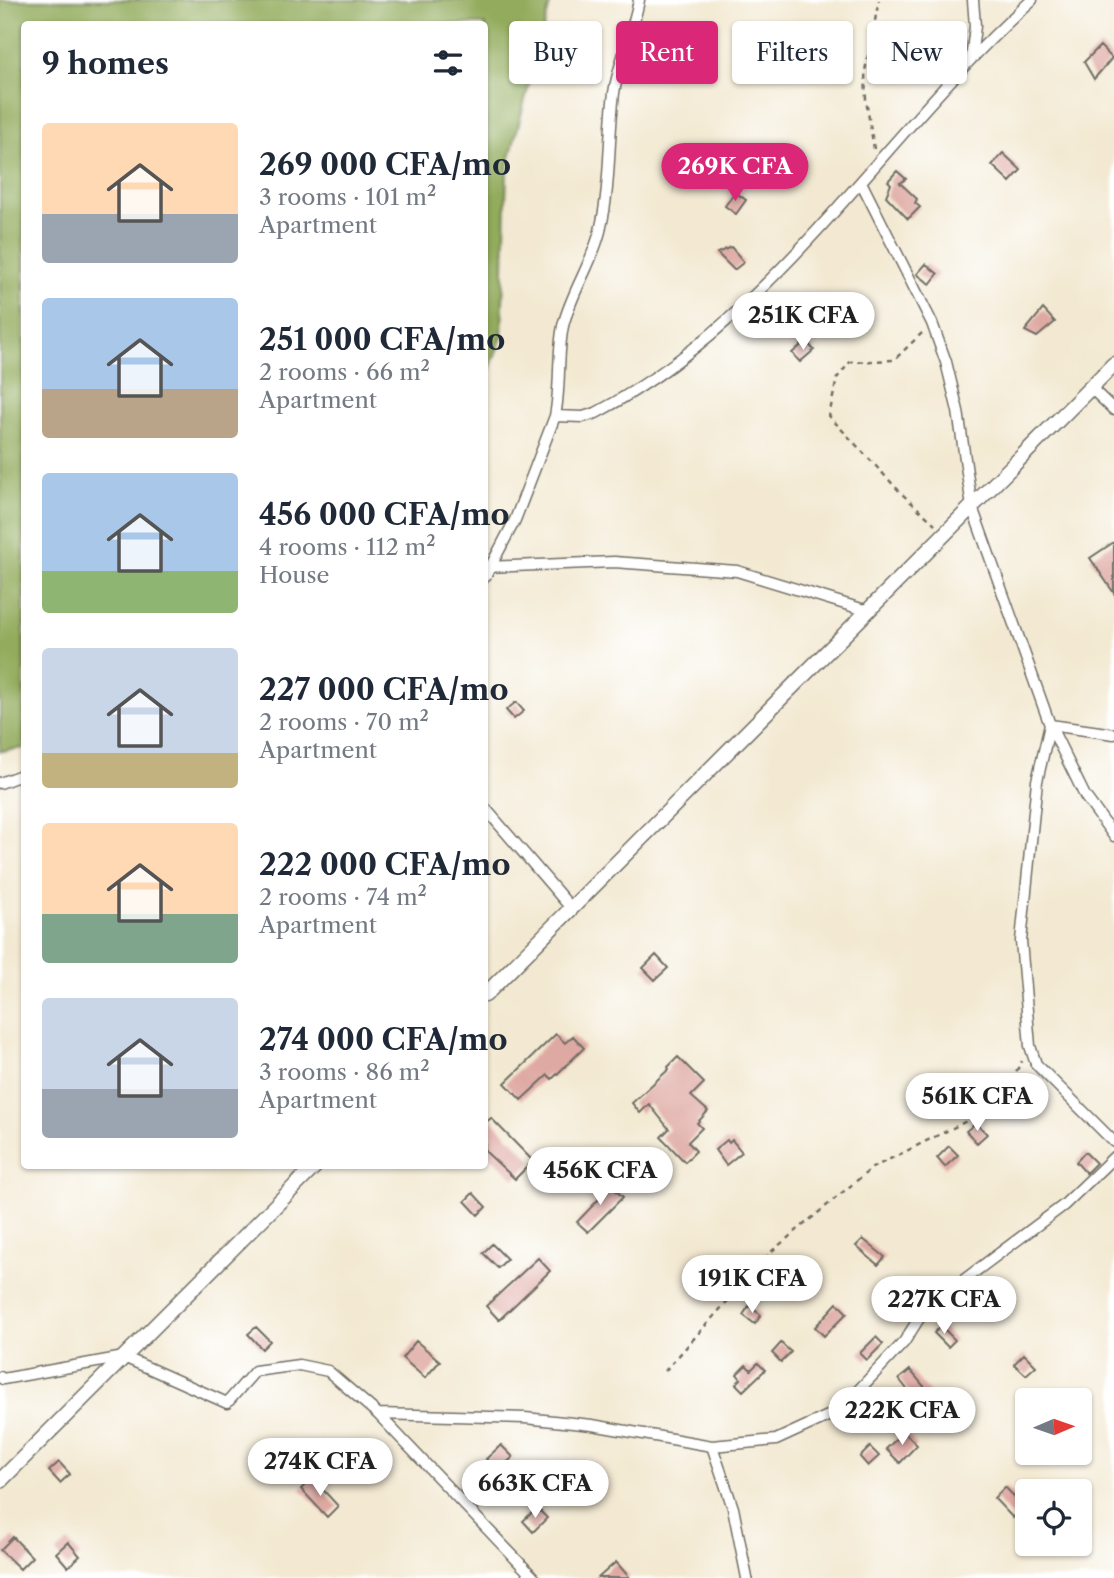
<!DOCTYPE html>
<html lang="en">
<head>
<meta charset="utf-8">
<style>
	:root { --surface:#fff; --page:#f6f6f7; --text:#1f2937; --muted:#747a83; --accent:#db2777 }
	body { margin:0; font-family:"Libre Caslon Text",serif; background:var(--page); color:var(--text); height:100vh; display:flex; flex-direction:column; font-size:26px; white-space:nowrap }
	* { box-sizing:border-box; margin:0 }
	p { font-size:23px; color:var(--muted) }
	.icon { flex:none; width:38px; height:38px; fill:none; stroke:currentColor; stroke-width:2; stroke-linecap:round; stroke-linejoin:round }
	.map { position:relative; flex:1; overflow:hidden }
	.panel { position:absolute; left:21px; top:21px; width:467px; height:1148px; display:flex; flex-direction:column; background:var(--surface); border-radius:7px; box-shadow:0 2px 5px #0004 }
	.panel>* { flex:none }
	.guide { position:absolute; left:509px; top:21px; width:499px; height:63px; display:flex; gap:14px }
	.needle { width:46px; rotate:88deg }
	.controls { position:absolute; left:1015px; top:1388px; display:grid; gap:14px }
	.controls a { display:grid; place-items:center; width:77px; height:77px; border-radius:7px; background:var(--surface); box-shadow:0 2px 5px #0004; font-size:35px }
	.price { position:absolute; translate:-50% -60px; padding:0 16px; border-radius:24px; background:#fff; color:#222; font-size:23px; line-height:46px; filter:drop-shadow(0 2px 4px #0008) }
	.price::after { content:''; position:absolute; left:50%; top:42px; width:21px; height:16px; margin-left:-10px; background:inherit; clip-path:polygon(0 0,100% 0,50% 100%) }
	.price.on { background:var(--accent); color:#fff }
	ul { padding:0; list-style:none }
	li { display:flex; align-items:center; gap:21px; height:175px; padding:0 21px }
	li span { display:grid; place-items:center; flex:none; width:196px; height:140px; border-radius:7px; color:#555 }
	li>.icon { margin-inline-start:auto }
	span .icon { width:84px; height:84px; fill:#fffc; stroke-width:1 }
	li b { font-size:30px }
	h2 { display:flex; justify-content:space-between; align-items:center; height:84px; padding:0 21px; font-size:30px }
	.tag { padding:0 24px; border-radius:7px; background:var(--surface); box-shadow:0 2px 5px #0004; font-size:24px; line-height:63px }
	.tag.on { background:var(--accent); color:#fff }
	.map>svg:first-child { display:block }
</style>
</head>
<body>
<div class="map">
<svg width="1114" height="1578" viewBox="0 0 1114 1578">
	<rect width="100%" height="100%" fill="#fff"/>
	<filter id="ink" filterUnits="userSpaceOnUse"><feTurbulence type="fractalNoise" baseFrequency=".0143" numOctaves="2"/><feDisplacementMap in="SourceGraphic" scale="14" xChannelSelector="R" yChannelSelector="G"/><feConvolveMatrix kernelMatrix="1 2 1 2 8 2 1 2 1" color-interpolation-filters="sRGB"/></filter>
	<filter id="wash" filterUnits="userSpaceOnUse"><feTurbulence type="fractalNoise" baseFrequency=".00686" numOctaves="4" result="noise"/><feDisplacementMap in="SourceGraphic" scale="28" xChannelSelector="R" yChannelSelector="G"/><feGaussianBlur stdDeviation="1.57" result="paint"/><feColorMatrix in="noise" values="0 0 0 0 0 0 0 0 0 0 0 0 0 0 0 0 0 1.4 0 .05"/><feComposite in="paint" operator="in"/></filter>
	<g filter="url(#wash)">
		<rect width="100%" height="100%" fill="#f3e9d2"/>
		<!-- forest -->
		<path fill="#92ab5c" stroke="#5e6b44" stroke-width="2" d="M 0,0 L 551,0 L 507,169 L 502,337 L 485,381 L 485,24 L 24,24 L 24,748 L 0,751 Z"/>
		<g id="blocks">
			<!-- building -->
			<path fill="#dfa9a3" d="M 781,30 L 789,41 L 768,57 L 760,47 Z
				M 1100,46 L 1112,58 L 1094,79 L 1084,62 Z
				M 1003,153 L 1021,170 L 1010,182 L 992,165 Z
				M 897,171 L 906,179 L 900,183 L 917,199 L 915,203 L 920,207 L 908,219 L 886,196 L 891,184 L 888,181 Z
				M 735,192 L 746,200 L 736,214 L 725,206 Z
				M 731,247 L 744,262 L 734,270 L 717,253 Z
				M 926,264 L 938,274 L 930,284 L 917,274 Z
				M 857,302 L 864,312 L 853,320 L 846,310 Z
				M 1043,309 L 1055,322 L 1037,337 L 1025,331 Z
				M 806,341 L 814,350 L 800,362 L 792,353 Z
				M 1114,542 L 1114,593 L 1090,558 Z
				M 516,702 L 524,711 L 514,719 L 506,710 Z
				M 656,955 L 668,968 L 655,980 L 643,968 Z
				M 556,1034 L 565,1043 L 573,1036 L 584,1048 L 552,1079 L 548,1075 L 521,1100 L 505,1083 Z
				M 678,1057 L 704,1083 L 691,1096 L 708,1111 L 697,1123 L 702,1128 L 688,1142 L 696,1151 L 685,1162 L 661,1137 L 669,1129 L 649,1104 L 640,1113 L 632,1103 L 669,1069 L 668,1067 Z
				M 491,1118 L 533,1161 L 515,1179 L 485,1151 L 485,1123 Z
				M 976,1123 L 987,1134 L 977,1143 L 966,1131 Z
				M 727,1140 L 729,1143 L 732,1140 L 742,1152 L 726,1165 L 715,1150 Z
				M 949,1146 L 958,1155 L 945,1167 L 937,1158 Z
				M 1085,1152 L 1096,1163 L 1086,1173 L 1076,1162 Z
				M 577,1156 L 590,1168 L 580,1178 L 568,1166 Z
				M 607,1182 L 623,1197 L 588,1232 L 577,1222 L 601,1197 L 597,1193 Z
				M 473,1193 L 486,1207 L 478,1215 L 465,1201 Z
				M 863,1239 L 885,1257 L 878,1265 L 856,1246 Z
				M 492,1244 L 507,1259 L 498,1268 L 483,1253 Z
				M 538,1258 L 550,1271 L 499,1320 L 486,1306 Z
				M 837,1303 L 847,1313 L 824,1336 L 815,1327 Z
				M 749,1306 L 761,1315 L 755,1324 L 743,1315 Z
				M 941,1326 L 955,1340 L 948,1347 L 934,1333 Z
				M 256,1327 L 270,1341 L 262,1349 L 248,1334 Z
				M 876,1337 L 883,1344 L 867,1360 L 860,1353 Z
				M 416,1341 L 440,1361 L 425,1378 L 402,1358 Z
				M 781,1343 L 791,1352 L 781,1362 L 772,1353 Z
				M 1024,1354 L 1036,1366 L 1026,1375 L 1014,1364 Z
				M 758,1363 L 765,1370 L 743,1391 L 736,1384 L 741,1379 L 737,1374 L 746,1365 L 751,1370 Z
				M 910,1370 L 939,1404 L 923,1421 L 918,1416 L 915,1418 L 908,1411 L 917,1402 L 899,1379 Z
				M 904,1432 L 917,1445 L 900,1463 L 886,1449 Z
				M 501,1445 L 513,1457 L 498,1471 L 486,1459 Z
				M 870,1447 L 879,1456 L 868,1466 L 860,1457 Z
				M 59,1462 L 70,1474 L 60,1483 L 49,1471 Z
				M 312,1478 L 338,1506 L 327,1517 L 301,1489 Z
				M 1005,1487 L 1024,1507 L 1013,1518 L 994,1498 Z
				M 537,1508 L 547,1518 L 533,1532 L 523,1521 Z
				M 13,1537 L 32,1557 L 20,1569 L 0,1550 Z
				M 68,1542 L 80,1556 L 68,1567 L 56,1553 Z
				M 616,1562 L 630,1578 L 598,1578 Z"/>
		</g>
	</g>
	<g filter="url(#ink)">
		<use href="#blocks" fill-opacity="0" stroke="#716e65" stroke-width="2"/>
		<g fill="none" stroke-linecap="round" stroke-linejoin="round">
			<!-- minor casing -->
			<g stroke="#716e65" stroke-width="13">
				<path id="minor" d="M 971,59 L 975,26 L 973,0
					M 861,182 L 932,323 L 946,362 L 958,411 L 972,507 L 1050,725 L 1085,796 L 1114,836
					M 1091,388 L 1114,410
					M 555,416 L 583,417 L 596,413 C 778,317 883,133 1032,0
					M 485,567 L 614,562 L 737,571 L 868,611
					M 485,577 L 515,520 L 555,416 C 561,386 557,355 563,326 C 571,293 592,264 600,231 C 611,186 608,139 614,93 C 619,61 633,32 639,0
					M 1050,725 L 1037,781 L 1021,941 L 1030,1046 L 1036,1064 L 1114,1142
					M 1050,725 L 1114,734
					M 0,783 L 24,774
					M 485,808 L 571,908
					M 0,1377 L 3,1379 L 124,1357 L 227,1403 L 255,1371 L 299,1365 L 328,1371 L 378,1414 L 534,1578
					M 378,1414 L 525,1418 L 592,1425 L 712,1446 L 776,1440 L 839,1411 L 904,1342 L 925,1309 L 1064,1205 L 1114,1157
					M 712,1446 L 733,1508 L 747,1578"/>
			</g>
			<!-- tertiary casing -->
			<g stroke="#716e65" stroke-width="17">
				<path id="tertiary" d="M 485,995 L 1114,364
					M 0,1481 L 315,1166"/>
			</g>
			<!-- path -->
			<path stroke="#716e65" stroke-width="2.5" stroke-dasharray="5 5" stroke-linecap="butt" d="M 874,149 L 866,100 L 865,71 L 879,0
				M 922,333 L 894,360 L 850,362 L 837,378 L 829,416 L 902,494 L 935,524
				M 665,1371 L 772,1251 L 872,1168 L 997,1106 L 1022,1061"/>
			<!-- minor -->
			<use href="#minor" stroke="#fff" stroke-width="10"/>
			<!-- tertiary -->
			<use href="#tertiary" stroke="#fff" stroke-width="14"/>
		</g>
	</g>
</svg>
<div class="controls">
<a><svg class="needle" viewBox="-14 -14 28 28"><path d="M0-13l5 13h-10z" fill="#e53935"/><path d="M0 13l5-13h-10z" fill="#747a83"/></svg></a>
<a><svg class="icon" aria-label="locate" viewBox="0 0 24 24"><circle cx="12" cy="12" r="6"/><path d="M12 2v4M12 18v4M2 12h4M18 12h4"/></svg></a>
</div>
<b class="price on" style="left:735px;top:203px">269K CFA</b>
<b class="price" style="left:803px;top:352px">251K CFA</b>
<b class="price" style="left:977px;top:1133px">561K CFA</b>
<b class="price" style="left:600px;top:1207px">456K CFA</b>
<b class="price" style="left:752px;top:1315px">191K CFA</b>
<b class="price" style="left:944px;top:1336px">227K CFA</b>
<b class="price" style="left:902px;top:1447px">222K CFA</b>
<b class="price" style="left:320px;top:1498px">274K CFA</b>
<b class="price" style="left:535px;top:1520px">663K CFA</b>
<div class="guide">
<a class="tag">Buy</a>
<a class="tag on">Rent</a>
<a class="tag">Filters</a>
<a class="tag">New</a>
</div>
<section class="panel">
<h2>9 homes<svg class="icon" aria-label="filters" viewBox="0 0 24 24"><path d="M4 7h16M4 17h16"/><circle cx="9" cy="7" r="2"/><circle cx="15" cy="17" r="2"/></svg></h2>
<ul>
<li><span style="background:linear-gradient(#ffd9b3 65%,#9aa5b1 0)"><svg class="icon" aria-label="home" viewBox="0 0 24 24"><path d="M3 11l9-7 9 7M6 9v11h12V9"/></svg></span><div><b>269 000 CFA/mo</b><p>3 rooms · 101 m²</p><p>Apartment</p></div></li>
<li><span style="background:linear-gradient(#a9c7e8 65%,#b9a48a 0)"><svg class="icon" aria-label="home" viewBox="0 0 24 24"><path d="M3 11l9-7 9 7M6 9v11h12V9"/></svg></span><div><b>251 000 CFA/mo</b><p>2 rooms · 66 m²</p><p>Apartment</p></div></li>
<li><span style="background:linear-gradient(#a9c7e8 70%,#8fb573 0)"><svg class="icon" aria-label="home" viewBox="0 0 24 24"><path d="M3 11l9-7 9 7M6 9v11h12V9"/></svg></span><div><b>456 000 CFA/mo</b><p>4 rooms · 112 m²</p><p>House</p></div></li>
<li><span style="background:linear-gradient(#c9d6e8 75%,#c2b280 0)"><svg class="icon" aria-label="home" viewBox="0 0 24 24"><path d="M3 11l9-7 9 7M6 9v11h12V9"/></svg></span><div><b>227 000 CFA/mo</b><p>2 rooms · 70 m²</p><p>Apartment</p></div></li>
<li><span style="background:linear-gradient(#ffd9b3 65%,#7fa58c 0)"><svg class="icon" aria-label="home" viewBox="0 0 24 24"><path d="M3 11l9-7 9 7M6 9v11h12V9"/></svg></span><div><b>222 000 CFA/mo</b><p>2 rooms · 74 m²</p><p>Apartment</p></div></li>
<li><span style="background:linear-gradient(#c9d6e8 65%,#9aa5b1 0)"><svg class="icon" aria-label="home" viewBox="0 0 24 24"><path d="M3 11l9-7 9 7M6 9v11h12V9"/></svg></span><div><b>274 000 CFA/mo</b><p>3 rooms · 86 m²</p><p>Apartment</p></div></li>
</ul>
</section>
</div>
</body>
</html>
